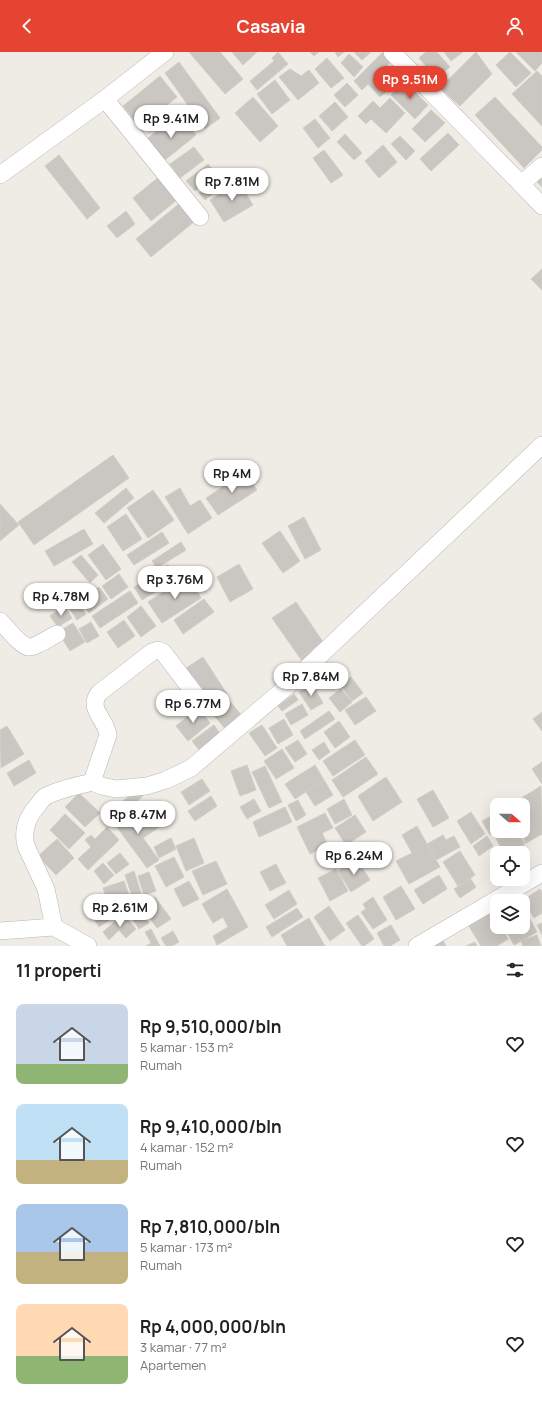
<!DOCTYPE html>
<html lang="id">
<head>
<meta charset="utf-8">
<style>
	:root { --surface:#fff; --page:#f6f6f6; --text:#222; --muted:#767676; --accent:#e54433 }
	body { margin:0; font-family:Manrope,sans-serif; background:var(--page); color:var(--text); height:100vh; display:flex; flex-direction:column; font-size:15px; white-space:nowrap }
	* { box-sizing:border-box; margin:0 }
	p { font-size:13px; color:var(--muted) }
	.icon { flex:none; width:22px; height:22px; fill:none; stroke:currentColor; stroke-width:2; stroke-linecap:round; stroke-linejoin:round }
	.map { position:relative; height:894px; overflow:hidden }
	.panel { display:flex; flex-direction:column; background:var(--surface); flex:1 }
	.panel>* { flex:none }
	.needle { width:26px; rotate:110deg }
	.tools { position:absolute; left:490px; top:746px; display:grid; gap:8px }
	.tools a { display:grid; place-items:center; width:40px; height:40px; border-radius:8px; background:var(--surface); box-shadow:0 4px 16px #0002; font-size:20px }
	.price { position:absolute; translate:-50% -34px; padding:0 9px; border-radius:14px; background:#fff; color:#222; font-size:13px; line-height:26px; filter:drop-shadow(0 1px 2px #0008) }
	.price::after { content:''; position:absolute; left:50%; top:24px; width:12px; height:9px; margin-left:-6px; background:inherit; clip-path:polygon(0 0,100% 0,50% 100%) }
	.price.selected { background:var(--accent); color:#fff }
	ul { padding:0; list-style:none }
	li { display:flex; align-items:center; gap:12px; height:100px; padding:0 16px }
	li span { display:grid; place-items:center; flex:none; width:112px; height:80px; border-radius:8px; color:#555 }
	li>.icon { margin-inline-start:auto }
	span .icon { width:48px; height:48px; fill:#fffc; stroke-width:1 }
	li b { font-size:17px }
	h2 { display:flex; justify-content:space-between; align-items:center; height:48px; padding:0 16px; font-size:17px }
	header { display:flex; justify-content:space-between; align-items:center; height:52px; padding:0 16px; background:var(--accent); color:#fff; font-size:18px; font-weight:700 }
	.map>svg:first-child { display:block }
</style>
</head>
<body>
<header><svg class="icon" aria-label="back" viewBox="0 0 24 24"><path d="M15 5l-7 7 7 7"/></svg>Casavia<svg class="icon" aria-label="person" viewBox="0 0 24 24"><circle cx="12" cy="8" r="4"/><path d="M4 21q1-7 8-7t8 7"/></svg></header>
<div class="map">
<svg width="542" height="894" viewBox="0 0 542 894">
	<rect width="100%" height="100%" fill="#eeece4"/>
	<!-- building -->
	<path fill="#cac6c1" stroke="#d2cec2" d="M 189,0 L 220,0 L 243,27 L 225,42 Z
		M 232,0 L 257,0 L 243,13 Z
		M 278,0 L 288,12 L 257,38 L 250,29 L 274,9 L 272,6 Z
		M 310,0 L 319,0 L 314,4 Z
		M 335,0 L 344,0 L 338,5 Z
		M 354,0 L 371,0 L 362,8 Z
		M 383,0 L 392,9 L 378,22 L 390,36 L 380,45 L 368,32 L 362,38 L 354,29 Z
		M 426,0 L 437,0 L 450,15 L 437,26 L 419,6 Z
		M 444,0 L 463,0 L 451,9 Z
		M 476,0 L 492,22 L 460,54 L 440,36 Z
		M 510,0 L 531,21 L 516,35 L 496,13 Z
		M 516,0 L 542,0 L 542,11 L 535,19 Z
		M 349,2 L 363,15 L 354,25 L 341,11 Z
		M 327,6 L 344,26 L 331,36 L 315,17 Z
		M 179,10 L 220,66 L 205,77 L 165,21 Z
		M 393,12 L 403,23 L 392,35 L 381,24 Z
		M 290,17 L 301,24 L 309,18 L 319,31 L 298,48 L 279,25 Z
		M 537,19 L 542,24 L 542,74 L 512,42 Z
		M 160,24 L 177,45 L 140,75 L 123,54 Z
		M 275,28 L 290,48 L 272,62 L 257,42 Z
		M 404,29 L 428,53 L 415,67 L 391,43 Z
		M 347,31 L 358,43 L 345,55 L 334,43 Z
		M 253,45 L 278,74 L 260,90 L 235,61 Z
		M 495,45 L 542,95 L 542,98 L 524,116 L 475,63 Z
		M 390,46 L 405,61 L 386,81 L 371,67 L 366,72 L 358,64 L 373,49 L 380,56 Z
		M 335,50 L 348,65 L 332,79 L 319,64 Z
		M 431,58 L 445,71 L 425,90 L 412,77 Z
		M 315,67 L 330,86 L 318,96 L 303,76 Z
		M 184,68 L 196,83 L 165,108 L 147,87 L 166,71 L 172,78 Z
		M 448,81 L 459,93 L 431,119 L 420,107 Z
		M 345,82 L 362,101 L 354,108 L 337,90 Z
		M 400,84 L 415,99 L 406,108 L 391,92 Z
		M 383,93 L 397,110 L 379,126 L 365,109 Z
		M 194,95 L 204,108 L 180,126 L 170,112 Z
		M 324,98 L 343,123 L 331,131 L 313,106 Z
		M 59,103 L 100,156 L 87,167 L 45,114 Z
		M 208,112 L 216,122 L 195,139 L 186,129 Z
		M 542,118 L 542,135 L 534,127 Z
		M 160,124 L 178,147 L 151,169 L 133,146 Z
		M 215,127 L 221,134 L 205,148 L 199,141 Z
		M 239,130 L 253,153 L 224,170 L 210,148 Z
		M 180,151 L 195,169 L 151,205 L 136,187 Z
		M 126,159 L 135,172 L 117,186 L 107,174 Z
		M 542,217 L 542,238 L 531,227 Z
		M 113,403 L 129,426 L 34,493 L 18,470 Z
		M 245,420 L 257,438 L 218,463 L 206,446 Z
		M 126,436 L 134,446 L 104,471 L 95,461 Z
		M 180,436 L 190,454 L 200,448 L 212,466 L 188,482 L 165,445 Z
		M 153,438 L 174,468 L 148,486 L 127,456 Z
		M 0,452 L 19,473 L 0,489 Z
		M 126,462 L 142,487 L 123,499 L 107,475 Z
		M 304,465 L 321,498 L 305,507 L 288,474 Z
		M 84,477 L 93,492 L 54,514 L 45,499 Z
		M 280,479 L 300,509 L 283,521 L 262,491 Z
		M 162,480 L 169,491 L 134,513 L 127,503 Z
		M 181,490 L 186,498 L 157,516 L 152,509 Z
		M 103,492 L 121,517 L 106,528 L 88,503 Z
		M 81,503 L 98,523 L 90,531 L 72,510 Z
		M 239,512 L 253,537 L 230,550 L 217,525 Z
		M 168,513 L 177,528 L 169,533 L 160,517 Z
		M 119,522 L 128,535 L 111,547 L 102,534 Z
		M 156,522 L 163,535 L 142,548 L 134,535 Z
		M 188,524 L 201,546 L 162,571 L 148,550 Z
		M 99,535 L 108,547 L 89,561 L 80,548 Z
		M 130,539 L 138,551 L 100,576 L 92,564 Z
		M 204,547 L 214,560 L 183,582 L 174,568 Z
		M 76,548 L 86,562 L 77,568 L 68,554 Z
		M 296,550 L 323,590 L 300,606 L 272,566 Z
		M 64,554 L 72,566 L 58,575 L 50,564 Z
		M 141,554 L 156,574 L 141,585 L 127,565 Z
		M 124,568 L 135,584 L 118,596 L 107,580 Z
		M 91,570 L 99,584 L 87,591 L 79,577 Z
		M 73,571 L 85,590 L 70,599 L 58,580 Z
		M 312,597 L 318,605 L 306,614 L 300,606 Z
		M 203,605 L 227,642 L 210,654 L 186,616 Z
		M 351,625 L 363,641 L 352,649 L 340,633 Z
		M 312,632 L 323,651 L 311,658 L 299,640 Z
		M 341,637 L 352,650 L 340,660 L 329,646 Z
		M 294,642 L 298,648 L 282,659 L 278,654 Z
		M 366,645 L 376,659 L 355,673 L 345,658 Z
		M 228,647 L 242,664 L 226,678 L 212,661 Z
		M 302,652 L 308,663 L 291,673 L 285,662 Z
		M 198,656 L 210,671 L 188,689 L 176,674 Z
		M 329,659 L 335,667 L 305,687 L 300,679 Z
		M 542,660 L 542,679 L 533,667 Z
		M 284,667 L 293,683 L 278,692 L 269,676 Z
		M 339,669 L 350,685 L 335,696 L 324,680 Z
		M 214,673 L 221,683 L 200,699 L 192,689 Z
		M 262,673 L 277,696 L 265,704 L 249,681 Z
		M 7,674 L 24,702 L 1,716 L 0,678 Z
		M 298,688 L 307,702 L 295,710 L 285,696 Z
		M 355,688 L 365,703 L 333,724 L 323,709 Z
		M 324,690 L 330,700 L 319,708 L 312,698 Z
		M 282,697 L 294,716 L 276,727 L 264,709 Z
		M 366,705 L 378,722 L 343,745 L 332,728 Z
		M 29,708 L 36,721 L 14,734 L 7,721 Z
		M 542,710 L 542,732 L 532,717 Z
		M 247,713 L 256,738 L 240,744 L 231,719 Z
		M 315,713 L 324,728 L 295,747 L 285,732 Z
		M 265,714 L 282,750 L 269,756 L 252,720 Z
		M 386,725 L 402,750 L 373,769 L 358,744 Z
		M 202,727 L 210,739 L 189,753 L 181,740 Z
		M 324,728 L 333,743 L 315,754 L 306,740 Z
		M 541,734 L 542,782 L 526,791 L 519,779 L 523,779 L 523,753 L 510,753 Z
		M 137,737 L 143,744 L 129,756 L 123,749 Z
		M 433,738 L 449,766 L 433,775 L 417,747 Z
		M 79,741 L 100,761 L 85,775 L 65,755 Z
		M 211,744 L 217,754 L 195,769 L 188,759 Z
		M 254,747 L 261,759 L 247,767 L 240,755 Z
		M 344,747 L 352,763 L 335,772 L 327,757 Z
		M 298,748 L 306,763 L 296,769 L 288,753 Z
		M 147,749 L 152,755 L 137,768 L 132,761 Z
		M 285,755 L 292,770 L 259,785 L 253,770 Z
		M 126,756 L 139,773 L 154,762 L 162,773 L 143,786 L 159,808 L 147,816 L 111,767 Z
		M 471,760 L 485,782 L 471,792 L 457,769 Z
		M 325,761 L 333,776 L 322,781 L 328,793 L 310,802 L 297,775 Z
		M 497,761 L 498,779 L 490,783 L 482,769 Z
		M 65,762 L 85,781 L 69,797 L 50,778 Z
		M 355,763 L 366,780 L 346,793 L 335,776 Z
		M 417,774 L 440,815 L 409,832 L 396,809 L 412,801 L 402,783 Z
		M 107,775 L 119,788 L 88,818 L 78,807 L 91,795 L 85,788 L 91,783 L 95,787 Z
		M 500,779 L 517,779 L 525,792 L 510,801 L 504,801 L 494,783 Z
		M 443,783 L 446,788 L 454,784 L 460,795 L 436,808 L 427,792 Z
		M 487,784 L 493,794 L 479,804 L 473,794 Z
		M 171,786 L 176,797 L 159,806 L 154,795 Z
		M 194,786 L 204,811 L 186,819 L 176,794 Z
		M 57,787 L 74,806 L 56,823 L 38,804 Z
		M 460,799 L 475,823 L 458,834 L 443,810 Z
		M 120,801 L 129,812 L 116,822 L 107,811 Z
		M 174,805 L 184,825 L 166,835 L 155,814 Z
		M 357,807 L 370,828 L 351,840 L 338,819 Z
		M 216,809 L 227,832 L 203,843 L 192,819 Z
		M 103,811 L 114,823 L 104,832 L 94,819 Z
		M 276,812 L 286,831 L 270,839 L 260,820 Z
		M 336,817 L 348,839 L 330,849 L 318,826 Z
		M 134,819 L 141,841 L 132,844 L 125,823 Z
		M 149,820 L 156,839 L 144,843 L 138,824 Z
		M 439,823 L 447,837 L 423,852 L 414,838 Z
		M 470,826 L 476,835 L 460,846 L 454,837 Z
		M 124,829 L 129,843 L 108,850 L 103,836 Z
		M 189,829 L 199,847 L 183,855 L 174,837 Z
		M 401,834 L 415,857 L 396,868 L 383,845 Z
		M 227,837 L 248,875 L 217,893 L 213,884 L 228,875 L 223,865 L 213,871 L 202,852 Z
		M 540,837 L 542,840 L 542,861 L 534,866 L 523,848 Z
		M 289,838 L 297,852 L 274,867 L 265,853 Z
		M 155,845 L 171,867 L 157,876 L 142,855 Z
		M 373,845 L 387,868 L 373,877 L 361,860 L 366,857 L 363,852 Z
		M 117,849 L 123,859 L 99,875 L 93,865 Z
		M 137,853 L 149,871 L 139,877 L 128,860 Z
		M 329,854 L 345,878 L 330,889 L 314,865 Z
		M 523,854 L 537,880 L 514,893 L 504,875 L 523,875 Z
		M 297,856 L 303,865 L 272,885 L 266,875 Z
		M 490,857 L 497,868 L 497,875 L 501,875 L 508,887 L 497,894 L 481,894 L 467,871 Z
		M 123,862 L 136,877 L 126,886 L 119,878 L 109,888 L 103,880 Z
		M 358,863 L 374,887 L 364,894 L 362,894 L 346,871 Z
		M 309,866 L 325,894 L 287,894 L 281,883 Z
		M 542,871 L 542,883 L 537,873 Z
		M 391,873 L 400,888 L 390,894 L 384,894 L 377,881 Z
		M 151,877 L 160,894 L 146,894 L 151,891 L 145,880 Z
		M 173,879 L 179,890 L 172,894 L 166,894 L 161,886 Z
		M 537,883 L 541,894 L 523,894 L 521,889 Z
		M 442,886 L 446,894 L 427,894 Z
		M 475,890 L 477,894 L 466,894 Z"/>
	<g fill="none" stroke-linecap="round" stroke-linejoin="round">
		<!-- street casing -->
		<g stroke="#b4b6ba" stroke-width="18">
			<path id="street" d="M 392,0 L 521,132 L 542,154
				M 105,47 L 200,165
				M 0,123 L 105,47 L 165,0
				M 521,132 L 542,114
				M 0,569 C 6,575 20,593 28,595 C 35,596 50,585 57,582
				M 92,730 L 102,734 L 116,737 L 147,734 L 166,728 L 191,716 L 291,631 L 542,393
				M 54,875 L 46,837 L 26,794 C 22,778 27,765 38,753 C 40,750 43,746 46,744 C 60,737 77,734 92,730 L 108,683 C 106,667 87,657 99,641 L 152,600 L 158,598 L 163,600 L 204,654
				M 0,879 L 54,875 L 88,894
				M 417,894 L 542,821"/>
		</g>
		<!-- street -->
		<use href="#street" stroke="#fff" stroke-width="17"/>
	</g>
</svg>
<div class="tools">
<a><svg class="needle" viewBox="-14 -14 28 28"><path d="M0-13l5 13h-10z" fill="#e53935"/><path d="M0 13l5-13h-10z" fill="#767676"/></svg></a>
<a><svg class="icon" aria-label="locate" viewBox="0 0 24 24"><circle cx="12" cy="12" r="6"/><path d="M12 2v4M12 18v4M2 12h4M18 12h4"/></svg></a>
<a><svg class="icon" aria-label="layers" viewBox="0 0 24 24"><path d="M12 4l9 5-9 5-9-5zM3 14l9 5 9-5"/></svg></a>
</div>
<b class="price selected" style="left:410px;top:48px">Rp 9.51M</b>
<b class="price" style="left:171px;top:87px">Rp 9.41M</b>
<b class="price" style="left:232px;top:150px">Rp 7.81M</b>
<b class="price" style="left:232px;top:442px">Rp 4M</b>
<b class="price" style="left:175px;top:548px">Rp 3.76M</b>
<b class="price" style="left:61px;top:565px">Rp 4.78M</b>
<b class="price" style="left:311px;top:645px">Rp 7.84M</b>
<b class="price" style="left:193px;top:672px">Rp 6.77M</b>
<b class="price" style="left:138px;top:783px">Rp 8.47M</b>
<b class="price" style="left:354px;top:824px">Rp 6.24M</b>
<b class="price" style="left:120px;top:876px">Rp 2.61M</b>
</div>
<section class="panel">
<h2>11 properti<svg class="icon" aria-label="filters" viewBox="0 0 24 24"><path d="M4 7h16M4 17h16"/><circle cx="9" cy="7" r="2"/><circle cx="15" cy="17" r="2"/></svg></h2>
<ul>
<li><span style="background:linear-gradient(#c9d6e8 75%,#8fb573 0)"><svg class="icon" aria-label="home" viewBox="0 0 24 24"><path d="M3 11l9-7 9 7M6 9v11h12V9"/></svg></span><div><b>Rp 9,510,000/bln</b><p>5 kamar · 153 m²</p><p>Rumah</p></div><svg class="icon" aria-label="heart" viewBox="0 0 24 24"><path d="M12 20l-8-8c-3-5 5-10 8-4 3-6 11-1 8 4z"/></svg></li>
<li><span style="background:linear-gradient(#bfe0f5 70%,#c2b280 0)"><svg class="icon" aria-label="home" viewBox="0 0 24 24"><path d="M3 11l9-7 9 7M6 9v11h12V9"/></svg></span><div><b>Rp 9,410,000/bln</b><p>4 kamar · 152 m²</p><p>Rumah</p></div><svg class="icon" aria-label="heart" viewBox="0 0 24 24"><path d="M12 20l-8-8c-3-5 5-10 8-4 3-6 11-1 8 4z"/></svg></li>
<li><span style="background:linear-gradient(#a9c7e8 60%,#c2b280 0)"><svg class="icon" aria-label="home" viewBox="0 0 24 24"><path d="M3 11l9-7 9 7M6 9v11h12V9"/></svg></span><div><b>Rp 7,810,000/bln</b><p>5 kamar · 173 m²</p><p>Rumah</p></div><svg class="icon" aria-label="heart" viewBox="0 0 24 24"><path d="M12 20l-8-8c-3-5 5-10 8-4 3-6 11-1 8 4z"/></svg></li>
<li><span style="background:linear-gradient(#ffd9b3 65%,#8fb573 0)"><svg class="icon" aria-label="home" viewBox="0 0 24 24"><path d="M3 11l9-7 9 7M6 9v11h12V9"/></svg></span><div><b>Rp 4,000,000/bln</b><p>3 kamar · 77 m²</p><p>Apartemen</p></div><svg class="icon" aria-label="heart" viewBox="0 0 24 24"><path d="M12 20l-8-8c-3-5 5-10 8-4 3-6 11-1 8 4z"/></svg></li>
</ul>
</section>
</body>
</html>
